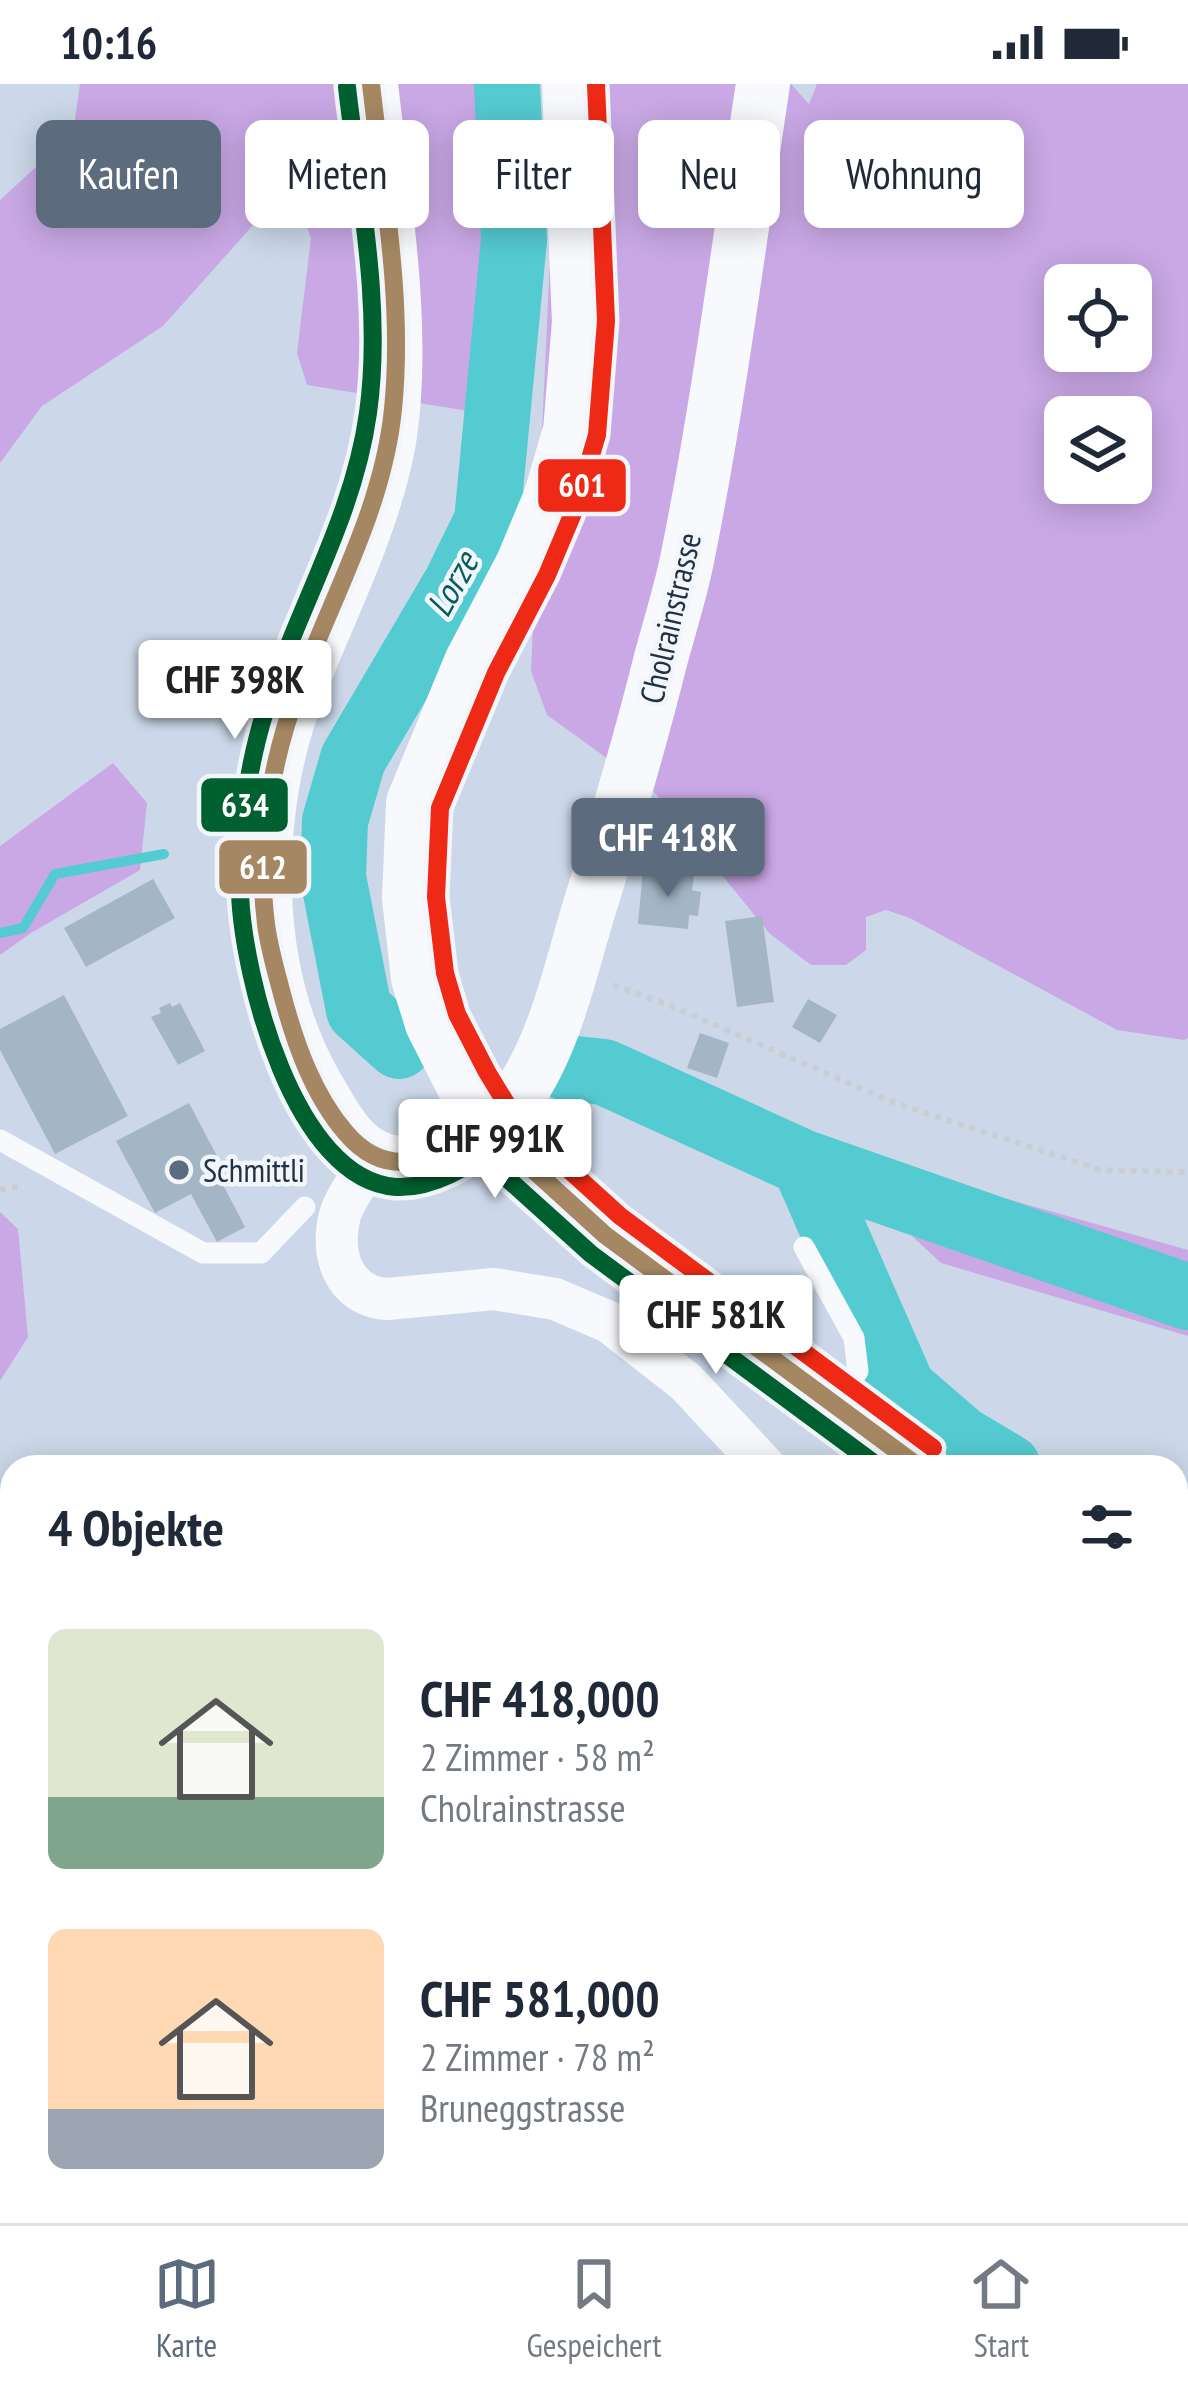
<!DOCTYPE html>
<html lang="de">
<head>
<meta charset="utf-8">
<style>
	:root { --surface:#fff; --page:#f6f6f7; --text:#1f2937; --muted:#747a83; --line:#e0e1e3; --accent:#5d6b7e }
	body { margin:0; font-family:"PT Sans Narrow",sans-serif; background:var(--page); color:var(--text); height:100vh; display:flex; flex-direction:column; font-size:45px; white-space:nowrap }
	* { box-sizing:border-box; margin:0 }
	p { font-size:39px; color:var(--muted) }
	.icon { flex:none; width:66px; height:66px; fill:none; stroke:currentColor; stroke-width:2; stroke-linecap:round; stroke-linejoin:round }
	.map { position:relative; flex:1; overflow:hidden }
	.drawer { position:absolute; left:0px; top:1371px; width:1188px; height:768px; display:flex; flex-direction:column; background:var(--surface); border-radius:36px 36px 0 0; box-shadow:0 6px 30px #0003 }
	.drawer>* { flex:none }
	.top-card { position:absolute; left:36px; top:36px; width:1116px; height:108px; display:flex; gap:24px }
	.controls { position:absolute; left:1044px; top:180px; display:grid; gap:24px }
	.controls a { display:grid; place-items:center; width:108px; height:108px; border-radius:18px; background:var(--surface); box-shadow:0 6px 30px #0003; font-size:60px }
	.price { position:absolute; translate:-50% -102px; padding:0 27px; border-radius:12px; background:#fff; color:#222; font-size:39px; line-height:78px; filter:drop-shadow(0 3px 6px #0008) }
	.price::after { content:''; position:absolute; left:50%; top:72px; width:36px; height:27px; margin-left:-18px; background:inherit; clip-path:polygon(0 0,100% 0,50% 100%) }
	.price.on { background:var(--accent); color:#fff }
	ul { padding:0; list-style:none }
	li { display:flex; align-items:center; gap:36px; height:300px; padding:0 48px }
	li span { display:grid; place-items:center; flex:none; width:336px; height:240px; border-radius:18px; color:#555 }
	li>.icon { margin-inline-start:auto }
	span .icon { width:144px; height:144px; fill:#fffc; stroke-width:1 }
	li b { font-size:51px }
	h2 { display:flex; justify-content:space-between; align-items:center; height:144px; padding:0 48px; font-size:51px }
	.tag { padding:0 42px; border-radius:18px; background:var(--surface); box-shadow:0 6px 30px #0003; font-size:42px; line-height:108px }
	.tag.on { background:var(--accent); color:#fff }
	.status { display:flex; justify-content:space-between; align-items:center; height:84px; padding:0 60px; background:var(--surface); direction:ltr }
	.status svg { height:33px; fill:currentColor }
	.dock { display:flex; justify-content:space-around; align-items:center; height:168px; border-top:3px solid var(--line); background:var(--surface); font-size:33px; color:var(--muted) }
	.dock a { display:grid; justify-items:center; gap:6px }
	.dock .on { color:var(--accent) }
	.map>svg:first-child { display:block }
</style>
</head>
<body>
<div class="status"><b>10:16</b><svg viewBox="0 0 49 12"><path d="M0 12V9h3v3zM5 12V6h3v6zM10 12V3h3v9zM15 12V0h3v12zM26 1h20v11H26zM47 4h2v5h-2z"/></svg></div>
<div class="map">
<svg width="1188" height="2139" viewBox="0 0 1188 2139">
	<rect width="100%" height="100%" fill="#ccd8e9"/>
	<!-- forest -->
	<path fill="#c9a8e5" fill-rule="evenodd" d="M 80,0 L 491,0 L 493,331 L 307,301 L 297,269 L 311,154 L 299,120 L 271,121 L 163,242 L 42,322 L 0,379 L 0,116 L 73,49 Z
		M 558,0 L 791,0 L 809,20 L 817,0 L 1188,0 L 1188,954 L 1184,956 L 1117,946 L 910,834 L 886,826 L 866,833 L 866,866 L 846,881 L 811,881 L 770,850 L 655,709 L 547,631 L 531,587 ZM 1065,201 L 1131,201 L 1131,267 L 1065,267 ZM 1065,333 L 1131,333 L 1131,399 L 1065,399 Z
		M 113,679 L 147,719 L 140,786 L 31,849 L 0,871 L 0,762 Z
		M 813,1060 L 1188,1166 L 1188,1252 L 941,1179 Z
		M 0,1128 L 18,1145 L 28,1253 L 0,1297 Z
		M 0,1521 L 12,1525 L 12,2127 L 157,2127 L 155,2139 L 0,2139 Z
		M 591,2127 L 999,2127 L 999,2139 L 581,2139 Z"/>
	<g fill="none" stroke-linecap="round" stroke-linejoin="round">
		<!-- stream -->
		<path stroke="#54cbd1" stroke-width="10" d="M 0,849 L 23,844 L 55,790 L 164,770"/>
		<!-- river -->
		<path stroke="#54cbd1" stroke-width="66" d="M 399,962 L 359,926 L 333,793 L 335,737 L 353,675 L 456,500 L 487,437 L 514,156 L 507,0
			M 567,984 L 604,988 L 804,1079 L 1188,1213
			M 804,1079 L 903,1305 L 961,1355 L 1008,1383
			M 1176,1481 L 1184,1486
			M 1176,2051 L 1188,2048
			M 974,2139 L 983,2127"/>
	</g>
	<!-- building -->
	<path fill="#a4b6c5" d="M 643,786 L 694,792 L 692,806 L 701,808 L 698,832 L 689,831 L 688,845 L 638,840 Z
		M 153,795 L 175,834 L 86,883 L 64,844 Z
		M 762,832 L 774,918 L 737,923 L 725,837 Z
		M 64,911 L 128,1032 L 55,1070 L 0,966 L 0,945 Z
		M 808,915 L 837,931 L 820,959 L 792,943 Z
		M 170,919 L 172,923 L 180,919 L 205,967 L 178,981 L 151,933 L 161,929 L 159,924 Z
		M 700,949 L 729,959 L 717,994 L 687,984 Z
		M 189,1019 L 227,1091 L 220,1095 L 245,1143 L 217,1158 L 191,1110 L 155,1129 L 116,1057 Z
		M 1188,1733 L 1188,1782 L 1176,1785 L 1176,1737 Z
		M 1188,1910 L 1188,1980 L 1180,1983 L 1176,1969 L 1176,1914 Z
		M 1176,2087 L 1188,2092 L 1188,2139 L 1144,2139 L 1139,2127 L 1176,2127 Z
		M 1097,2127 L 1130,2127 L 1134,2139 L 1067,2139 Z"/>
	<g fill="none" stroke-linecap="round" stroke-linejoin="round">
		<!-- path -->
		<path stroke="#caced3" stroke-width="6" stroke-dasharray="6 6" stroke-linecap="butt" d="M 613,901 L 669,921 L 895,1019 L 1101,1086 L 1188,1088
			M 0,1106 L 20,1102"/>
		<!-- service -->
		<path stroke="#f7f9fc" stroke-width="21" d="M 0,1056 L 203,1169 L 261,1169 L 305,1123
			M 804,1163 L 854,1254 L 858,1287 L 836,1321"/>
		<!-- minor -->
		<path stroke="#f7f9fc" stroke-width="42" d="M 374,1074 C 363,1091 346,1111 340,1131 C 330,1170 343,1212 387,1215 L 494,1205 L 555,1215 L 609,1238 L 686,1298 L 765,1383
			M 565,2139 L 574,2127"/>
		<!-- tertiary -->
		<path stroke="#f7f9fc" stroke-width="54" d="M 371,0 C 383,112 408,252 388,363 C 371,448 330,525 299,605 C 251,727 250,887 317,1003 C 337,1037 355,1076 399,1079 C 435,1081 497,1041 518,1012 C 557,957 572,878 592,815 C 617,736 640,658 660,578 C 669,544 680,510 687,476 C 719,318 739,158 763,0"/>
		<!-- secondary -->
		<path stroke="#f7f9fc" stroke-width="60" d="M 572,0 L 582,238 L 573,347 L 553,415 L 525,482 L 474,579 L 416,719 L 412,814 L 421,894 L 435,939 L 466,1000 L 489,1038 L 516,1070 L 605,1151 L 919,1383
			M 1176,1578 L 1188,1590"/>
		<!-- bus-1 casing -->
		<g stroke="#f2f6fb" stroke-width="27">
			<path id="bus-1" d="M 371,0 C 383,107 404,217 393,325 C 383,426 331,514 297,608 C 271,680 256,763 266,840 C 269,864 276,887 282,910 C 295,959 313,1011 346,1049 C 392,1103 443,1071 489,1038
				M 489,1038 L 516,1070 L 605,1151 L 919,1383"/>
		</g>
		<!-- bus-2 casing -->
		<g stroke="#f2f6fb" stroke-width="27">
			<path id="bus-2" d="M 347,3 C 359,109 383,222 368,329 C 352,445 285,543 257,656 C 245,705 238,758 240,809 C 243,892 294,1096 396,1103 C 436,1105 472,1079 503,1058
				M 471,1053 L 500,1088 L 591,1170 L 879,1383"/>
		</g>
		<!-- bus-3 casing -->
		<g stroke="#f2f6fb" stroke-width="27">
			<path id="bus-3" d="M 596,0 L 606,237 L 597,351 L 576,422 L 547,491 L 496,589 L 440,724 L 436,813 L 445,889 L 457,930 L 487,988 L 509,1024 L 533,1053 L 620,1132 L 933,1364"/>
		</g>
		<!-- bus-1 -->
		<use href="#bus-1" stroke="#a58863" stroke-width="18"/>
		<!-- bus-2 -->
		<use href="#bus-2" stroke="#006030" stroke-width="18"/>
		<!-- bus-3 -->
		<use href="#bus-3" stroke="#ee2915" stroke-width="18"/>
	</g>
	<!-- markers -->
	<circle fill="#5d6b7e" stroke="#f2f6fb" stroke-width="4.5" cx="179" cy="1086" r="12"/>
	<g text-anchor="middle" stroke-width="9" stroke-linejoin="round" paint-order="stroke">
		<!-- street labels -->
		<g font-size="33" fill="#213145" stroke="#f2f6fb">
			<text transform="translate(670 534) rotate(-77)" y="12">Cholrainstrasse</text>
		</g>
		<!-- poi labels -->
		<g font-size="33" fill="#213145" stroke="#f2f6fb" text-anchor="start">
			<text x="203" y="1098">Schmittli</text>
		</g>
		<!-- water labels -->
		<g font-size="36" font-style="italic" fill="#045e5f" stroke="#f2f6fb">
			<text transform="translate(452 500) rotate(-61)" y="13">Lorze</text>
		</g>
	</g>
	<g stroke="#f2f6fb" stroke-width="4.5">
		<rect x="536" y="373" width="92" height="57" rx="12" fill="#ee2915"/>
		<rect x="199" y="692" width="91" height="58" rx="12" fill="#006030"/>
		<rect x="217" y="754" width="92" height="58" rx="12" fill="#a58863"/>
	</g>
	<g font-size="33" text-anchor="middle" font-weight="bold" fill="#fff">
		<text x="582" y="413">601</text>
		<text x="245" y="733">634</text>
		<text x="263" y="795">612</text>
	</g>
</svg>
<div class="controls">
<a><svg class="icon" aria-label="locate" viewBox="0 0 24 24"><circle cx="12" cy="12" r="6"/><path d="M12 2v4M12 18v4M2 12h4M18 12h4"/></svg></a>
<a><svg class="icon" aria-label="layers" viewBox="0 0 24 24"><path d="M12 4l9 5-9 5-9-5zM3 14l9 5 9-5"/></svg></a>
</div>
<b class="price" style="left:235px;top:658px">CHF 398K</b>
<b class="price on" style="left:668px;top:816px">CHF 418K</b>
<b class="price" style="left:495px;top:1117px">CHF 991K</b>
<b class="price" style="left:716px;top:1293px">CHF 581K</b>
<div class="top-card">
<a class="tag on">Kaufen</a>
<a class="tag">Mieten</a>
<a class="tag">Filter</a>
<a class="tag">Neu</a>
<a class="tag">Wohnung</a>
</div>
<section class="drawer">
<h2>4 Objekte<svg class="icon" aria-label="filters" viewBox="0 0 24 24"><path d="M4 7h16M4 17h16"/><circle cx="9" cy="7" r="2"/><circle cx="15" cy="17" r="2"/></svg></h2>
<ul>
<li><span style="background:linear-gradient(#dfe7d0 70%,#7fa58c 0)"><svg class="icon" aria-label="home" viewBox="0 0 24 24"><path d="M3 11l9-7 9 7M6 9v11h12V9"/></svg></span><div><b>CHF 418,000</b><p>2 Zimmer · 58 m²</p><p>Cholrainstrasse</p></div></li>
<li><span style="background:linear-gradient(#ffd9b3 75%,#9aa5b1 0)"><svg class="icon" aria-label="home" viewBox="0 0 24 24"><path d="M3 11l9-7 9 7M6 9v11h12V9"/></svg></span><div><b>CHF 581,000</b><p>2 Zimmer · 78 m²</p><p>Bruneggstrasse</p></div></li>
</ul>
</section>
</div>
<nav class="dock">
<a class="on"><svg class="icon" aria-label="map" viewBox="0 0 24 24"><path d="M3 6l6-2 6 2 6-2v14l-6 2-6-2-6 2zM9 4v14M15 6v14"/></svg>Karte</a>
<a><svg class="icon" aria-label="saved" viewBox="0 0 24 24"><path d="M7 4h10v16l-5-4-5 4z"/></svg>Gespeichert</a>
<a><svg class="icon" aria-label="home" viewBox="0 0 24 24"><path d="M3 11l9-7 9 7M6 9v11h12V9"/></svg>Start</a>
</nav>
</body>
</html>
